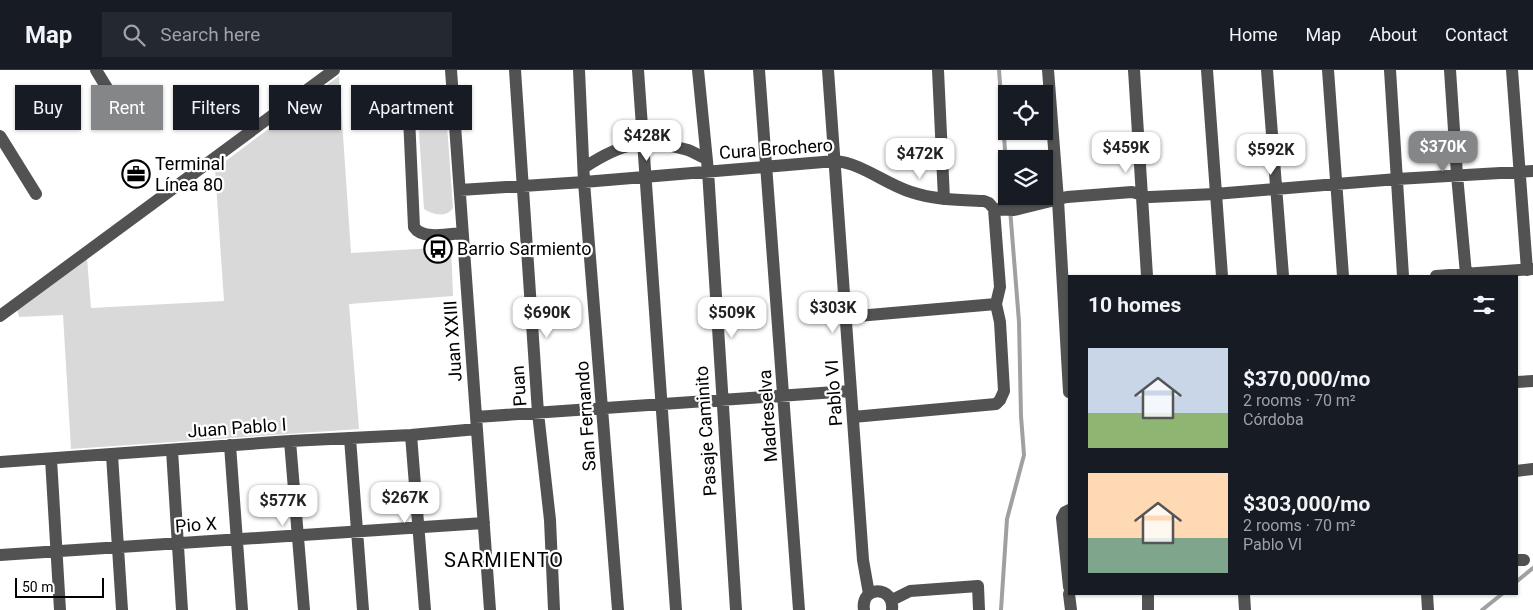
<!DOCTYPE html>
<html lang="en">
<head>
<meta charset="utf-8">
<style>
	:root { --surface:#171b24; --page:#242831; --text:#f1f3f6; --muted:#9ea1a6; --line:#363941; --accent:#858687 }
	body { margin:0; font-family:Roboto,sans-serif; background:var(--page); color:var(--text); height:100vh; display:flex; flex-direction:column; font-size:19px; white-space:nowrap }
	* { box-sizing:border-box; margin:0 }
	p { font-size:16px; color:var(--muted) }
	.icon { flex:none; width:28px; height:28px; fill:none; stroke:currentColor; stroke-width:2; stroke-linecap:round; stroke-linejoin:round }
	.map { position:relative; flex:1; overflow:hidden }
	.drawer { position:absolute; left:1068px; top:205px; width:450px; height:320px; display:flex; flex-direction:column; background:var(--surface); border-radius:0px; box-shadow:0 1px 4px #0004 }
	.drawer>* { flex:none }
	.guide { position:absolute; left:15px; top:15px; width:475px; height:45px; display:flex; gap:10px }
	.controls { position:absolute; left:998px; top:15px; display:grid; gap:10px }
	.controls a { display:grid; place-items:center; width:55px; height:55px; border-radius:0px; background:var(--surface); box-shadow:0 1px 4px #0004; font-size:25px }
	.scale { position:absolute; left:15px; bottom:12px; width:89px; box-sizing:border-box; padding-left:5px; border:2px solid #000; border-top:0; font-size:14px; line-height:18px; white-space:nowrap; color:#000; -webkit-text-stroke:4px #fff; paint-order:stroke }
	.price { position:absolute; translate:-50% -42px; padding:0 11px; border-radius:10px; background:#fff; color:#222; font-size:16px; line-height:32px; filter:drop-shadow(0 1px 2px #0008) }
	.price::after { content:''; position:absolute; left:50%; top:30px; width:15px; height:11px; margin-left:-8px; background:inherit; clip-path:polygon(0 0,100% 0,50% 100%) }
	.price.current { background:var(--accent); color:#fff }
	ul { padding:0; list-style:none }
	li { display:flex; align-items:center; gap:15px; height:125px; padding:0 20px }
	li span { display:grid; place-items:center; flex:none; width:140px; height:100px; border-radius:0px; color:#555 }
	li>.icon { margin-inline-start:auto }
	span .icon { width:60px; height:60px; fill:#fffc; stroke-width:1 }
	li b { font-size:21px }
	h2 { display:flex; justify-content:space-between; align-items:center; height:60px; padding:0 20px; font-size:21px }
	.chip { padding:0 18px; border-radius:0px; background:var(--surface); box-shadow:0 1px 4px #0004; font-size:18px; line-height:45px }
	.chip.current { background:var(--accent); color:#fff }
	header { display:flex; align-items:center; gap:30px; box-sizing:border-box; height:70px; padding:0 25px; background:var(--surface); border-bottom:1px solid var(--line) }
	header strong { font-size:24px }
	nav { display:flex; gap:28px; margin-inline-start:auto; font-size:18px }
	.search { width:350px; height:45px; background:var(--page); display:flex; align-items:center; gap:12px; box-sizing:border-box; padding:0 18px; border-radius:0px; color:var(--muted); font-size:19px }
	.map>svg:first-child { display:block }
</style>
</head>
<body>
<header>
<strong>Map</strong>
<div class="search"><svg class="icon" aria-label="search" viewBox="0 0 24 24"><circle cx="10" cy="10" r="6"/><path d="M15 15l6 6"/></svg>Search here</div>
<nav><a>Home</a><a>Map</a><a>About</a><a>Contact</a></nav>
</header>
<div class="map">
<svg width="1533" height="540" viewBox="0 0 1533 540">
	<rect width="100%" height="100%" fill="#fff"/>
	<!-- green -->
	<path fill="#d9d9d9" d="M 339,6 L 351,183 L 451,177 L 453,226 L 349,234 L 359,359 L 71,379 L 63,245 L 19,247 L 17,239 L 87,188 L 91,238 L 224,231 L 215,99 Z
		M 438,50 L 447,55 L 453,138 C 446,148 433,145 424,139 L 419,62 L 423,54 Z"/>
	<g fill="none" stroke-linecap="round" stroke-linejoin="round">
		<!-- stream -->
		<path stroke="#a0a0a0" stroke-width="4" d="M 999,0 L 1006,93
			M 1516,512 L 1533,498
			M 1001,540 L 1007,449 L 1024,385 L 1021,346 L 1019,252 L 1009,126
			M 1482,540 L 1502,524"/>
		<!-- minor -->
		<path stroke="#525252" stroke-width="12" d="M 96,0 L 118,36
			M 451,0 L 490,540
			M 515,0 L 538,343 L 550,450 L 554,540
			M 579,0 L 584,112 L 618,540
			M 638,0 L 676,540
			M 698,0 L 708,101 L 736,540
			M 759,0 L 799,540
			M 828,0 L 863,490 L 869,524
			M 938,0 L 944,129
			M 1048,0 L 1058,130 L 1069,322
			M 1134,0 L 1147,206
			M 1207,0 L 1222,206
			M 1267,0 L 1283,206
			M 1328,0 L 1343,206
			M 1390,0 L 1403,206
			M 1450,0 L 1457,105 L 1466,204
			M 1512,0 L 1527,200
			M 454,36 C 440,37 415,33 409,47 L 414,157 C 422,170 449,164 462,163
			M 0,66 L 36,124
			M 585,97 C 623,72 644,68 688,80 C 694,82 699,86 705,88
			M 460,120 L 584,112 L 835,91 C 862,93 885,114 911,122 C 935,130 959,130 984,131 L 989,133 L 994,139
			M 994,139 L 1014,140 L 1067,127 L 1132,122 L 1150,127 L 1215,124 L 1397,109 L 1533,101
			M 1436,206 L 1533,199
			M 0,246 L 334,0
			M 846,247 L 996,234
			M 1516,312 L 1533,311
			M 476,347 L 850,321
			M 853,347 L 996,334 L 1000,330 L 1004,321 L 1000,252 L 996,234 L 1000,217 L 994,139
			M 411,365 L 425,540
			M 350,368 L 363,540
			M 290,371 L 304,540
			M 230,375 L 242,540
			M 172,380 L 182,540
			M 112,385 L 122,540
			M 51,389 L 60,540
			M 0,392 L 290,371 L 411,365 L 477,359
			M 1516,401 L 1533,399
			M 1069,440 L 1065,442 L 1062,448 L 1069,517
			M 0,485 L 484,453
			M 1516,490 L 1524,490
			M 1069,524 L 1071,540
			M 1148,524 L 1148,540
			M 1244,524 L 1245,540
			M 1427,524 L 1428,540
			M 892,530 L 910,521 L 978,516 L 979,540
			M 864,540 C 860,515 895,515 892,540"/>
	</g>
	<!-- icons -->
	<defs>
		<g id="office-ring" transform="scale(1.4375)"><circle r="9.5" fill="#fff" stroke="#000" stroke-width="1.5"/><path d="M-6-3h4V-5.5h4V-3h4V5H-6ZM-1-4.5V-3h2v-1.5ZM-6 0V1H6V0Z" fill="#000"/></g>
		<g id="bus-ring" transform="scale(1.4375)"><circle r="9.5" fill="#fff" stroke="#000" stroke-width="1.5"/><path d="M-5-6H5V4H4V6H2V4H-2V6H-4V4H-5ZM-3.5-4V0h7V-4ZM-3.5 1.2v1.5H-2V1.2ZM2 1.2v1.5H3.5V1.2Z" fill="#000"/></g>
	</defs>
	<g fill-rule="evenodd">
		<use href="#office-ring" x="136" y="104"/>
		<use href="#bus-ring" x="438" y="179"/>
	</g>
	<g text-anchor="middle" stroke-width="4.5" stroke-linejoin="round" paint-order="stroke">
		<!-- street labels -->
		<g font-size="18" fill="#000" stroke="#fff">
			<text transform="translate(776 79) rotate(-4)" y="6">Cura Brochero</text>
			<text transform="translate(453 271) rotate(-94)" y="6">Juan XXIII</text>
			<text transform="translate(519 316) rotate(-94)" y="6">Puan</text>
			<text transform="translate(834 323) rotate(-94)" y="6">Pablo VI</text>
			<text transform="translate(586 346) rotate(-94)" y="6">San Fernando</text>
			<text transform="translate(768 346) rotate(-94)" y="6">Madreselva</text>
			<text transform="translate(237 358) rotate(-4)" y="6">Juan Pablo I</text>
			<text transform="translate(706 361) rotate(-94)" y="6">Pasaje Caminito</text>
			<text transform="translate(196 455) rotate(-4)" y="6">Pio X</text>
		</g>
		<!-- poi labels -->
		<g font-size="18" fill="#000" stroke="#fff" text-anchor="start">
			<text x="155" y="100">Terminal<tspan x="155" dy="21">Línea 80</tspan></text>
			<text x="457" y="185">Barrio Sarmiento</text>
		</g>
		<!-- quarter labels -->
		<g font-size="20" letter-spacing="1" fill="#000" stroke="#fff">
			<text x="504" y="497">SARMIENTO</text>
		</g>
	</g>
</svg>
<div class="controls">
<a><svg class="icon" aria-label="locate" viewBox="0 0 24 24"><circle cx="12" cy="12" r="6"/><path d="M12 2v4M12 18v4M2 12h4M18 12h4"/></svg></a>
<a><svg class="icon" aria-label="layers" viewBox="0 0 24 24"><path d="M12 4l9 5-9 5-9-5zM3 14l9 5 9-5"/></svg></a>
</div>
<div class="scale">50 m</div>
<b class="price" style="left:647px;top:92px">$428K</b>
<b class="price current" style="left:1443px;top:103px">$370K</b>
<b class="price" style="left:1126px;top:104px">$459K</b>
<b class="price" style="left:1271px;top:106px">$592K</b>
<b class="price" style="left:920px;top:110px">$472K</b>
<b class="price" style="left:833px;top:264px">$303K</b>
<b class="price" style="left:547px;top:269px">$690K</b>
<b class="price" style="left:732px;top:269px">$509K</b>
<b class="price" style="left:405px;top:454px">$267K</b>
<b class="price" style="left:283px;top:457px">$577K</b>
<div class="guide">
<a class="chip">Buy</a>
<a class="chip current">Rent</a>
<a class="chip">Filters</a>
<a class="chip">New</a>
<a class="chip">Apartment</a>
</div>
<section class="drawer">
<h2>10 homes<svg class="icon" aria-label="filters" viewBox="0 0 24 24"><path d="M4 7h16M4 17h16"/><circle cx="9" cy="7" r="2"/><circle cx="15" cy="17" r="2"/></svg></h2>
<ul>
<li><span style="background:linear-gradient(#c9d6e8 65%,#8fb573 0)"><svg class="icon" aria-label="home" viewBox="0 0 24 24"><path d="M3 11l9-7 9 7M6 9v11h12V9"/></svg></span><div><b>$370,000/mo</b><p>2 rooms · 70 m²</p><p>Córdoba</p></div></li>
<li><span style="background:linear-gradient(#ffd9b3 65%,#7fa58c 0)"><svg class="icon" aria-label="home" viewBox="0 0 24 24"><path d="M3 11l9-7 9 7M6 9v11h12V9"/></svg></span><div><b>$303,000/mo</b><p>2 rooms · 70 m²</p><p>Pablo VI</p></div></li>
</ul>
</section>
</div>
</body>
</html>
